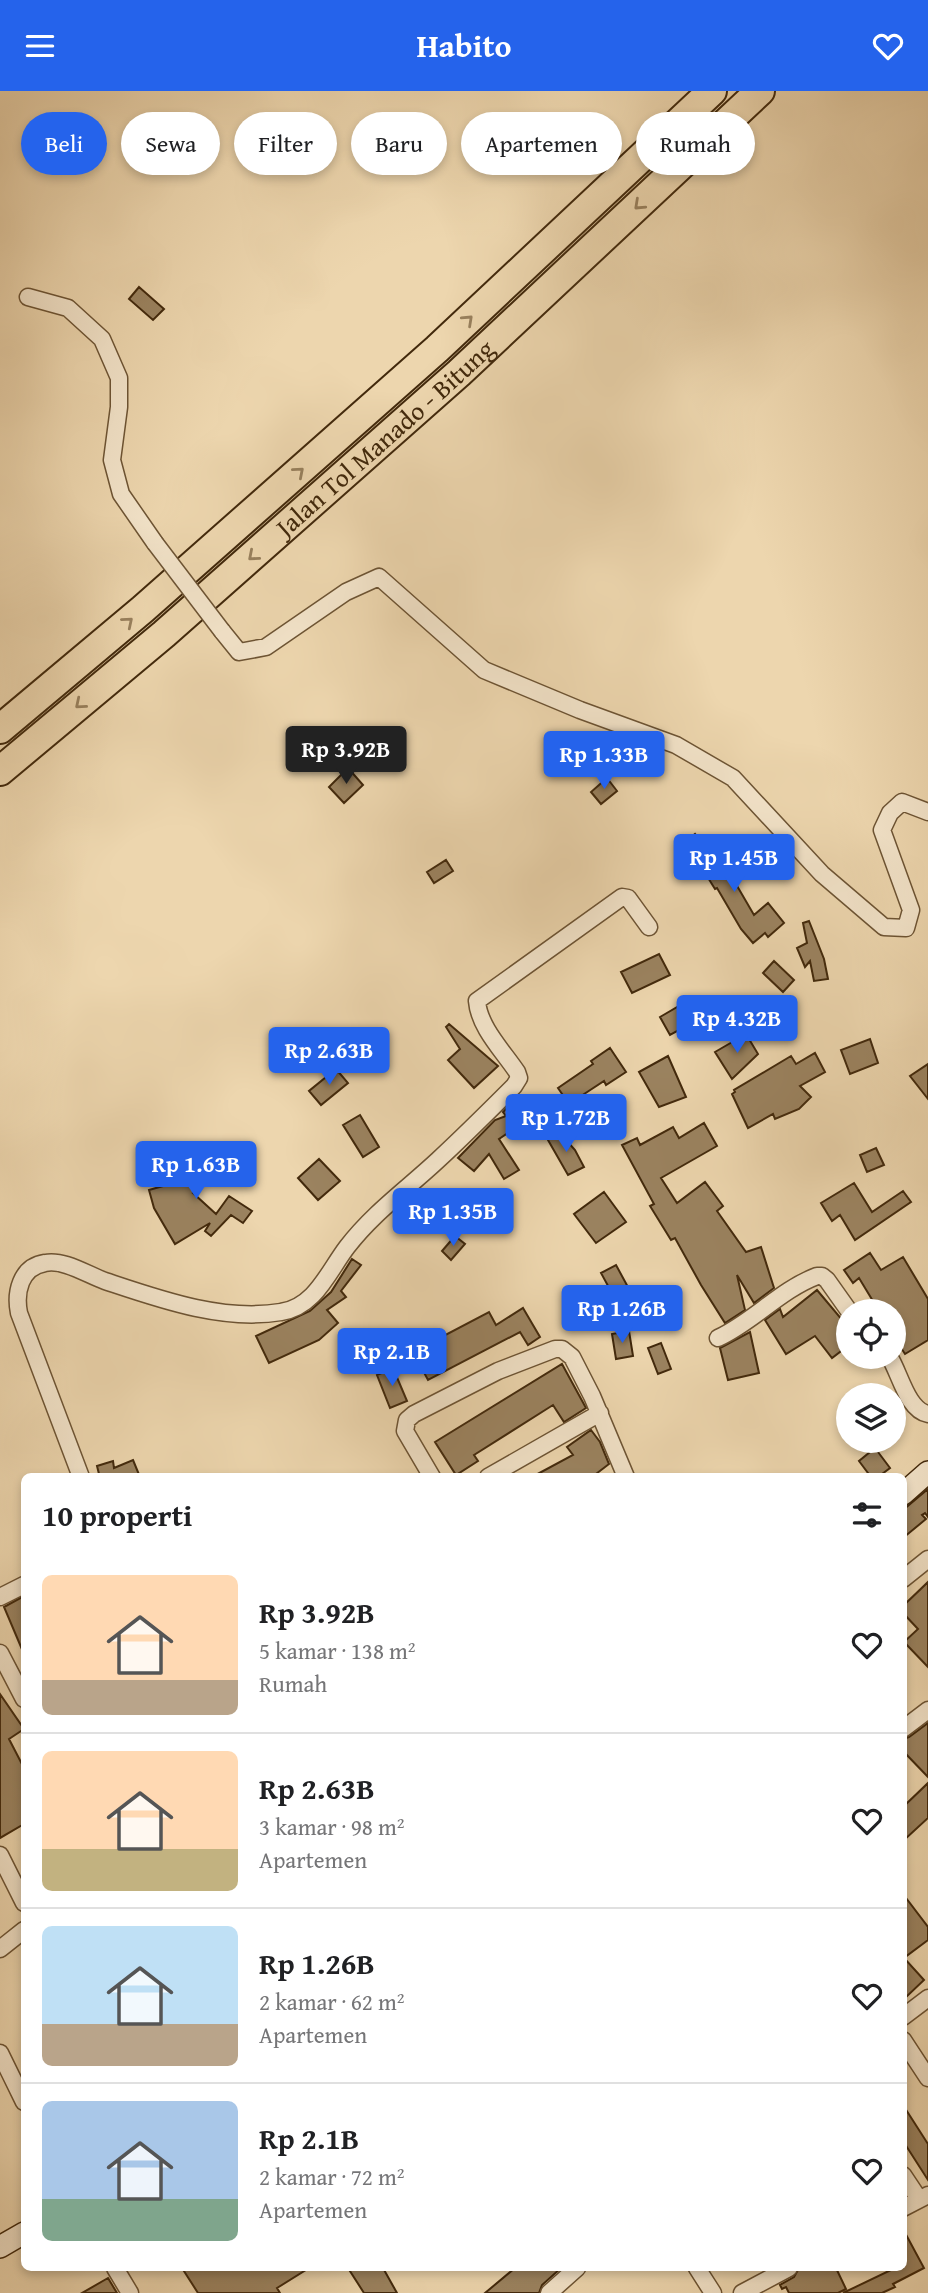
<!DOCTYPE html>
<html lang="id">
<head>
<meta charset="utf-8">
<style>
	:root { --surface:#fff; --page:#f2f2f2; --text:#202124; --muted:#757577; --line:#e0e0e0; --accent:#2563eb }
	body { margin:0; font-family:"Gentium Book Plus",serif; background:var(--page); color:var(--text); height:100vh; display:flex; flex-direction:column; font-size:26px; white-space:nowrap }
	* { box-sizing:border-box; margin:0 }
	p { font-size:23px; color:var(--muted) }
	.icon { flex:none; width:38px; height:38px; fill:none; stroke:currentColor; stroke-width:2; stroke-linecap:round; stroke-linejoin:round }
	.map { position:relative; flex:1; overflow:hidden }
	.panel { position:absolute; left:21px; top:1382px; width:886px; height:798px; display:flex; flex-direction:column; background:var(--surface); border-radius:10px; box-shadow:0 4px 10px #0003 }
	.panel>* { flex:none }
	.hud { position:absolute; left:21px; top:21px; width:887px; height:63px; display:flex; gap:14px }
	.buttons { position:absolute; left:836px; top:1208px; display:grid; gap:14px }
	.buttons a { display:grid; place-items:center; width:70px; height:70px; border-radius:50%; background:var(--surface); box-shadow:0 4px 10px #0003; font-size:35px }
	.price { position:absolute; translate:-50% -60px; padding:0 16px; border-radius:7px; background:var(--accent); color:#fff; font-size:23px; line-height:46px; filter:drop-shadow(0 2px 4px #0008) }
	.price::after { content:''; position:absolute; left:50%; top:42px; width:21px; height:16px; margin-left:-10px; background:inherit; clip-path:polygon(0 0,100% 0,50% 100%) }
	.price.selected { background:#222; color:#fff }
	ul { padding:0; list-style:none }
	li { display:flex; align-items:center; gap:21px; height:175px; padding:0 21px }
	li+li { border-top:2px solid var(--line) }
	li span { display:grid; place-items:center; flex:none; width:196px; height:140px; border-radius:10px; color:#555 }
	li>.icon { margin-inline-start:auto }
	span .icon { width:84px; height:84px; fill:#fffc; stroke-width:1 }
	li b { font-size:30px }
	h2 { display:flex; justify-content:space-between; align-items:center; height:84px; padding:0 21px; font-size:30px }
	.tag { padding:0 24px; border-radius:32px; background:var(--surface); box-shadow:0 4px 10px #0003; font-size:24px; line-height:63px }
	.tag.selected { background:var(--accent); color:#fff }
	header { display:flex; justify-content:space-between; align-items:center; height:91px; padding:0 21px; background:var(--accent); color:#fff; font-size:32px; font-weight:700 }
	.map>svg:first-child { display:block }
</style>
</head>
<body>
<header><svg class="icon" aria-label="menu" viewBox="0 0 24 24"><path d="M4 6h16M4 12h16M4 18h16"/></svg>Habito<svg class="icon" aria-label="heart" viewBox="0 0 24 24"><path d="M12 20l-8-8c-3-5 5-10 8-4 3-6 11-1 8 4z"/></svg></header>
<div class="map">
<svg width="928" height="2202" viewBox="0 0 928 2202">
	<rect width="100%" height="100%" fill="#edd6ae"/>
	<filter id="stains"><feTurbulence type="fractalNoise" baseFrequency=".00286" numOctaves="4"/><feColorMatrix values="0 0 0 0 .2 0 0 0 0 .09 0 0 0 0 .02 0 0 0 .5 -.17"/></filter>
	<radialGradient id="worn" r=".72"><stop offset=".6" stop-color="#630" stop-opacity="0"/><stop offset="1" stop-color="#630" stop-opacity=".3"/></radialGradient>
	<!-- building -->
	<path fill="#9b8360" stroke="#42290c" stroke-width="2" d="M 139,196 L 164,218 L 153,229 L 129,208 Z
		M 348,677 L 363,694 L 344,712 L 329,696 Z
		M 607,687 L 617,700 L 601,713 L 591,701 Z
		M 695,743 L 718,771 L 722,769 L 754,824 L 768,812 L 784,832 L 768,846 L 765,842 L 753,852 L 741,838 L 717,797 L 715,798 L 702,777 L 682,754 Z
		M 446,769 L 453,780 L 434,792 L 427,781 Z
		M 809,830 L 824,868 L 828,888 L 814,890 L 810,870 L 805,876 L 797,857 L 807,852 L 803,832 Z
		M 659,863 L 670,884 L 632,902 L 621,881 Z
		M 774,870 L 794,889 L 783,901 L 763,882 Z
		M 691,908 L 701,927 L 670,944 L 660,926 Z
		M 449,933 L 498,975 L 474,997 L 448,969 L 460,958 L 446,936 Z
		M 746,943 L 758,963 L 732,988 L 715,961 Z
		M 870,948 L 878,972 L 850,983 L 841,959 Z
		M 610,957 L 626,981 L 606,994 L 604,990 L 569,1013 L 558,997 L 593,973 L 591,970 Z
		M 815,962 L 825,981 L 800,995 L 811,1006 L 799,1018 L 775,1028 L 773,1023 L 748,1037 L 732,1003 L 735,1001 L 734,999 L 791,965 L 796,973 Z
		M 668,965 L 686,1006 L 659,1016 L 639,981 Z
		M 928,973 L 928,1008 L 910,985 Z
		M 336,978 L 348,992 L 321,1014 L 309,1000 Z
		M 517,1007 L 530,1027 L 499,1048 L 519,1079 L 504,1088 L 489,1063 L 474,1080 L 458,1067 L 495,1029 L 506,1025 L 503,1021 Z
		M 360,1024 L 379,1056 L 363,1066 L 343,1034 Z
		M 704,1032 L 717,1055 L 661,1087 L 677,1112 L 705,1091 L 723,1115 L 717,1120 L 746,1161 L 761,1156 L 774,1197 L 754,1212 L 737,1184 L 745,1219 L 725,1232 L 701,1194 L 675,1147 L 671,1149 L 650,1115 L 654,1113 L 622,1054 L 637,1047 L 640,1054 L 673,1036 L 679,1047 Z
		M 559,1041 L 575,1059 L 584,1076 L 568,1084 L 548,1049 Z
		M 237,1053 L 245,1063 L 193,1102 L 216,1123 L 229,1105 L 252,1120 L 243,1132 L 231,1124 L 211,1145 L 205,1140 L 210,1132 L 175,1153 L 154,1117 L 149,1099 L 170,1093 L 198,1074 L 202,1079 Z
		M 876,1057 L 884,1074 L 867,1081 L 860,1064 Z
		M 319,1068 L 340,1090 L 318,1109 L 298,1087 Z
		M 854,1092 L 872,1121 L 903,1100 L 911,1111 L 855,1149 L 840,1124 L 832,1130 L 821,1112 Z
		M 604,1101 L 626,1131 L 596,1152 L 574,1123 Z
		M 455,1145 L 465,1153 L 451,1169 L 442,1160 Z
		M 870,1162 L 881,1179 L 903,1166 L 928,1208 L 928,1249 L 905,1263 L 894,1246 L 894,1220 L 879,1220 L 859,1187 L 853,1192 L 844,1179 Z
		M 352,1168 L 361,1174 L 341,1200 L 346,1206 L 327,1219 L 338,1232 L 319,1249 L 269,1272 L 256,1245 L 310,1220 L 331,1201 Z
		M 616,1174 L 635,1209 L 620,1217 L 601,1182 Z
		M 817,1199 L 849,1237 L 849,1254 L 832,1267 L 815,1245 L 786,1263 L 765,1229 L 780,1218 L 783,1226 Z
		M 523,1217 L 540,1246 L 528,1254 L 520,1241 L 428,1289 L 413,1261 L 489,1221 L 496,1234 Z
		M 629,1240 L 633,1265 L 616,1268 L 612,1243 Z
		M 750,1241 L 759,1282 L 728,1289 L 720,1257 Z
		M 661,1252 L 671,1278 L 658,1283 L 648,1257 Z
		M 562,1273 L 586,1317 L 564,1331 L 553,1314 L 474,1364 L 478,1370 L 456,1384 L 435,1351 Z
		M 393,1277 L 407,1310 L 390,1317 L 377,1284 Z
		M 591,1339 L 600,1351 L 609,1373 L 592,1386 L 532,1386 L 573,1364 L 567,1356 Z
		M 875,1357 L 890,1377 L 878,1386 L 871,1386 L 859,1370 Z
		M 133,1369 L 140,1386 L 93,1386 L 99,1383 L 97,1375 L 113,1370 L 114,1377 Z
		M 928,1398 L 928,1426 L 925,1422 L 922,1424 L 926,1428 L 903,1447 L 903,1419 Z
		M 928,1491 L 928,1576 L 904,1551 L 918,1538 L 903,1522 L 903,1515 Z
		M 24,1505 L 24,1563 L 4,1516 Z
		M 0,1603 L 24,1638 L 9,1648 L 24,1677 L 24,1733 L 0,1747 Z
		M 928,1632 L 928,1686 L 903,1660 L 903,1648 L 909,1646 Z
		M 928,1692 L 928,1727 L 903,1750 L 903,1716 Z
		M 903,1803 L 928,1836 L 928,1849 L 904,1867 L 924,1889 L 903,1909 Z
		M 903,2014 L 928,2053 L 928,2089 L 903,2050 Z
		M 903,2138 L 924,2177 L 893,2193 L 895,2196 L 882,2202 L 843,2202 L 895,2177 L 903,2177 Z
		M 182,2177 L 309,2177 L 277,2197 L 280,2202 L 198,2202 Z
		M 348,2177 L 383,2177 L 397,2202 L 364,2202 Z
		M 515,2177 L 561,2177 L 542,2194 L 539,2202 L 485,2202 Z
		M 799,2177 L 836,2177 L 846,2198 L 838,2202 L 789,2202 L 786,2196 L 782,2198 L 780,2194 L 794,2186 Z
		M 108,2187 L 117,2202 L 82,2202 Z"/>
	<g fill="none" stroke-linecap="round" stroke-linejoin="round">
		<!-- street casing -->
		<g stroke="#6d5434" stroke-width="19">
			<path id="street" d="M 28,206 L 68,217 L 102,248 L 119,287 L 119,316 L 112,369 L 121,403 L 155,452
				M 222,540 L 239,561 L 266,556 L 346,501 L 379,486 L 484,579 L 580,619 L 676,654 L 733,687 L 822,783 L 884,836 L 906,837 L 911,819 L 882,739 L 890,722 L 902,711 L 928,721
				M 718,1247 C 753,1231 780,1199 817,1185 L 822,1185 L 827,1189 L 849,1220
				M 889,1265 C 900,1282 907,1319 928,1323
				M 81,1386 L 19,1222 C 15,1202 20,1176 45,1172 C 64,1168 88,1184 105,1190 C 159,1208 223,1231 281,1221 C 315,1216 328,1181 347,1156 C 373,1122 407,1098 438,1069 C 464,1045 489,1020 514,995 L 519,987 L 517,981 C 503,960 479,936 477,910 L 622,806 L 628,807 L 649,836
				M 432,1386 L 405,1340 L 407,1329 L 414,1323 L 498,1280 L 555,1258 L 562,1258 L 572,1266 L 592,1305 L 626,1386
				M 488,1386 L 600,1322
				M 903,1488 L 928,1468
				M 0,1506 L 24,1494
				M 0,1562 L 24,1608
				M 903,1638 L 928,1619
				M 0,1764 L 24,1812
				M 0,1858 L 24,1839
				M 903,1926 L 928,1907
				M 903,1949 L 928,1987
				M 0,1962 L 24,2011
				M 903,2084 L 919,2108
				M 903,2117 L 928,2104
				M 115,2177 L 130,2202
				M 697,2177 L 713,2202
				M 549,2202 L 577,2177
				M 742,2202 L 789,2177"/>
		</g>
		<!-- secondary casing -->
		<g stroke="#42290c" stroke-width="24">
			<path id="secondary" d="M 903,1403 L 928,1381
				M 0,2156 L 24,2142"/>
		</g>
		<!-- highway casing -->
		<g stroke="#42290c" stroke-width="32">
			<g id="highway">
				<path d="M 0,638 L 143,518 L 437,258 L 712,0"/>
				<path id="s1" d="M 0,680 L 164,543 L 459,282 L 760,0"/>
			</g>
		</g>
		<!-- street -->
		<use href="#street" stroke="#f3e4ca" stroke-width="16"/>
		<!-- secondary -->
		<use href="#secondary" stroke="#f3e4ca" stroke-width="21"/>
		<!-- highway -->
		<use href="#highway" stroke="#edd6ae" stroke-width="28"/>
		<!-- street-bridge casing -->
		<g stroke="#6d5434" stroke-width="19" stroke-linecap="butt">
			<path id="street-bridge" d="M 155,452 L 222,540"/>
		</g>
		<!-- street-bridge -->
		<use href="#street-bridge" stroke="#f3e4ca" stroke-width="16"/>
	</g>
	<!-- one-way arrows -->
	<defs><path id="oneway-chevron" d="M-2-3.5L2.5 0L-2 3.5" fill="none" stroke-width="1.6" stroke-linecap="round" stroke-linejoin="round" transform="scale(1.75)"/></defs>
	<g stroke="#98805d">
		<use href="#oneway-chevron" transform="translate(639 114) rotate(137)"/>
		<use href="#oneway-chevron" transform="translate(468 229) rotate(-43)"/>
		<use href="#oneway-chevron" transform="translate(299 381) rotate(-41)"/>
		<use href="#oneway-chevron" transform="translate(253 465) rotate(139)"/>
		<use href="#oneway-chevron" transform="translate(128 531) rotate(-40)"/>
		<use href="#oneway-chevron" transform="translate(80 613) rotate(140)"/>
	</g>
	<g text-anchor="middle" stroke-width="5" stroke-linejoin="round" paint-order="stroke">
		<!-- street labels -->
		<g font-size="26" fill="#42290c" stroke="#f3e4ca">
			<text dy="9" stroke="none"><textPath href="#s1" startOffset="509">Jalan Tol Manado - Bitung</textPath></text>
		</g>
	</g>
	<rect width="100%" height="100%" filter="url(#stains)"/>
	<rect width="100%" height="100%" fill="url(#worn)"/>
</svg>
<div class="buttons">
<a><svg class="icon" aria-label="locate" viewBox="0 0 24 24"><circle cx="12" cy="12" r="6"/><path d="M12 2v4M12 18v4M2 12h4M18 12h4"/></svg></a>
<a><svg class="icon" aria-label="layers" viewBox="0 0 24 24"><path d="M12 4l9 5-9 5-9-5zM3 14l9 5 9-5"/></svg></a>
</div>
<b class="price selected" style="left:346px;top:695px">Rp 3.92B</b>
<b class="price" style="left:604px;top:700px">Rp 1.33B</b>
<b class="price" style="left:734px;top:803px">Rp 1.45B</b>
<b class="price" style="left:737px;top:964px">Rp 4.32B</b>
<b class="price" style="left:329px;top:996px">Rp 2.63B</b>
<b class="price" style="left:566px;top:1063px">Rp 1.72B</b>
<b class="price" style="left:196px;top:1110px">Rp 1.63B</b>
<b class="price" style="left:453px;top:1157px">Rp 1.35B</b>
<b class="price" style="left:622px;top:1254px">Rp 1.26B</b>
<b class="price" style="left:392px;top:1297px">Rp 2.1B</b>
<div class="hud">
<a class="tag selected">Beli</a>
<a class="tag">Sewa</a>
<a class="tag">Filter</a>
<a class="tag">Baru</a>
<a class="tag">Apartemen</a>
<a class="tag">Rumah</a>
</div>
<section class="panel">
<h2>10 properti<svg class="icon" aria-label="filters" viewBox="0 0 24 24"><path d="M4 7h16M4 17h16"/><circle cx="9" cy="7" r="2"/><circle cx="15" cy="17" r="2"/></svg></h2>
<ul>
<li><span style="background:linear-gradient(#ffd9b3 75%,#b9a48a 0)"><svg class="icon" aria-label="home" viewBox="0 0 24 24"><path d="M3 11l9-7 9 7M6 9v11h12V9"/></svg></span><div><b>Rp 3.92B</b><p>5 kamar · 138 m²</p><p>Rumah</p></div><svg class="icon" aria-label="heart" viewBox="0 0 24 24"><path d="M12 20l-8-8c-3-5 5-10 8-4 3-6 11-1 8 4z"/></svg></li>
<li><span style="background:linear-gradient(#ffd9b3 70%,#c2b280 0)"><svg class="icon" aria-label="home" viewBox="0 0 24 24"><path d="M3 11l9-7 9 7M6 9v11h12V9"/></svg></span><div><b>Rp 2.63B</b><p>3 kamar · 98 m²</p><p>Apartemen</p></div><svg class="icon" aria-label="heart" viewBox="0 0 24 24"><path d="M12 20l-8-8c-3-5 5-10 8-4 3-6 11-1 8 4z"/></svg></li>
<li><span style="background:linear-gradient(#bfe0f5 70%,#b9a48a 0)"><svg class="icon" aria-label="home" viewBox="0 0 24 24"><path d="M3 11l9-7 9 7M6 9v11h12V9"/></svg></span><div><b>Rp 1.26B</b><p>2 kamar · 62 m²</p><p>Apartemen</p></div><svg class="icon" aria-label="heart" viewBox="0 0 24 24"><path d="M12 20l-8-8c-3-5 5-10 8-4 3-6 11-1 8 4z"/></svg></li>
<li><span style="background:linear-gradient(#a9c7e8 70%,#7fa58c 0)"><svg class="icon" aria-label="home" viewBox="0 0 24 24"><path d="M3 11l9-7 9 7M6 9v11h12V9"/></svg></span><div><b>Rp 2.1B</b><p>2 kamar · 72 m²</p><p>Apartemen</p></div><svg class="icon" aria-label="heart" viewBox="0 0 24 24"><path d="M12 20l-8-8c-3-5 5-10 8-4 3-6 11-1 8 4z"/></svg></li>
</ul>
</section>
</div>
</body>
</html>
